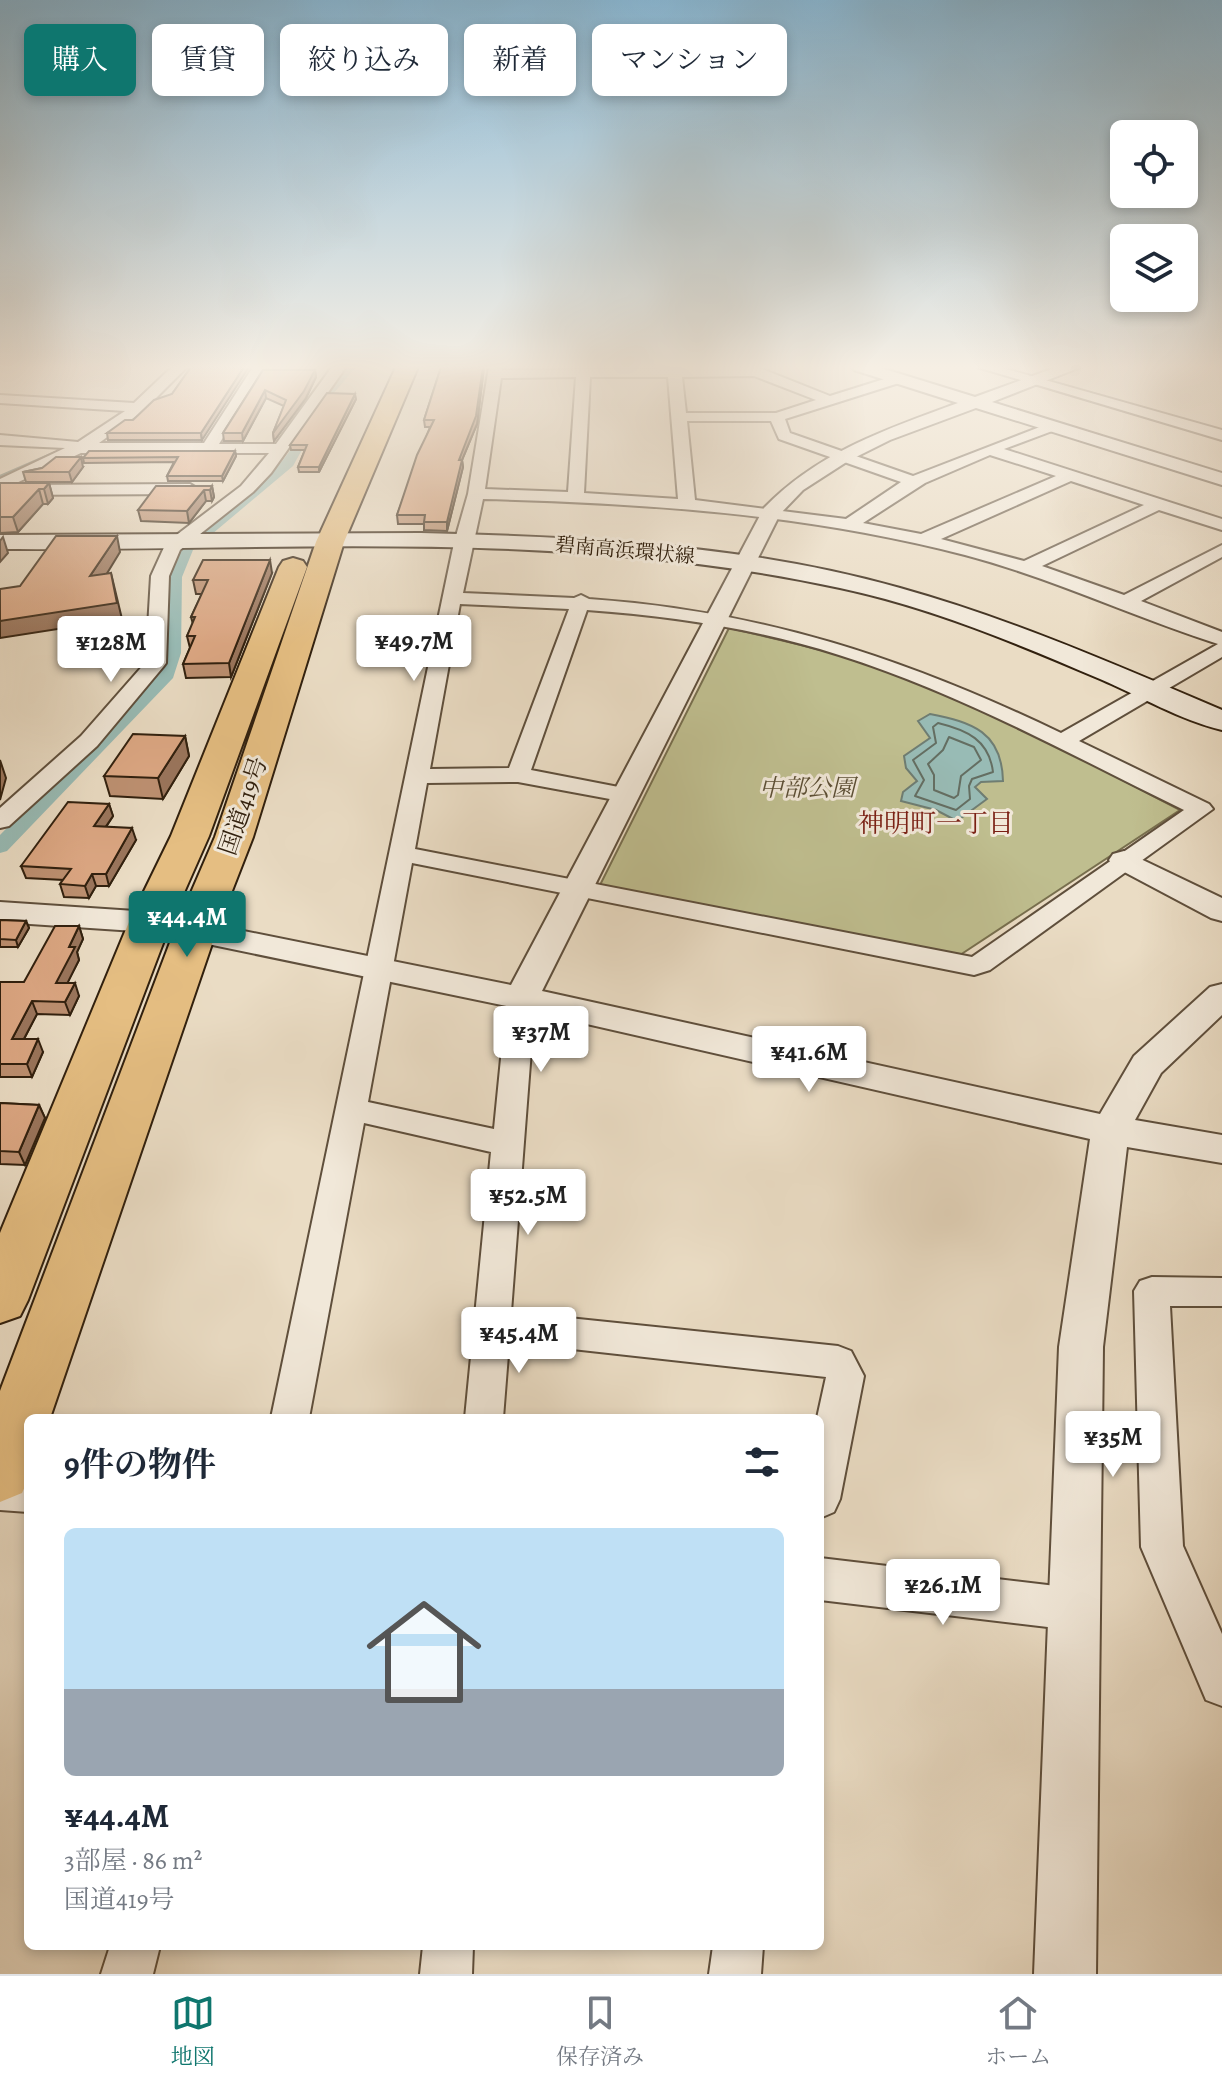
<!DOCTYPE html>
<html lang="ja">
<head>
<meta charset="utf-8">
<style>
	:root { --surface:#fff; --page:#f6f6f7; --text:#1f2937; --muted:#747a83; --line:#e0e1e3; --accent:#0f766e }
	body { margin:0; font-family:Alegreya,"Noto Serif JP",serif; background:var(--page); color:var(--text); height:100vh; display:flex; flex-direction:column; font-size:30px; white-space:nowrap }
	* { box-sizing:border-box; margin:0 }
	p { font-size:26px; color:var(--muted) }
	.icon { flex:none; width:44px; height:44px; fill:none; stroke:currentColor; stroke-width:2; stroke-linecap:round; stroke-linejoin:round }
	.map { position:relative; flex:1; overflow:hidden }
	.panel { position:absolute; left:24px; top:1414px; width:800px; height:536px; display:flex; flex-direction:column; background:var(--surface); border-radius:12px; box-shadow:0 4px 12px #0003 }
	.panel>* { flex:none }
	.hud { position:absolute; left:24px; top:24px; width:800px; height:72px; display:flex; gap:16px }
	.buttons { position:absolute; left:1110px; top:120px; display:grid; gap:16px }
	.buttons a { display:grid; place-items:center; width:88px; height:88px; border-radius:12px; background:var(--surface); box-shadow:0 4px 12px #0003; font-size:40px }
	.price { position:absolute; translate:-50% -68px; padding:0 18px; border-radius:8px; background:#fff; color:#222; font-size:26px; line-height:52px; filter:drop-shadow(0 2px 4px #0008) }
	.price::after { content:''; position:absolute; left:50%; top:48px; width:24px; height:18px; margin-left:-12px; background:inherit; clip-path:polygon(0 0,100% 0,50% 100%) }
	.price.on { background:var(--accent); color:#fff }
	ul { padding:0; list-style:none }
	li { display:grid; align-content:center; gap:16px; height:424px; padding:0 40px }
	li+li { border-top:2px solid var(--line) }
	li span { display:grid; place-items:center; height:248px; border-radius:12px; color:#555 }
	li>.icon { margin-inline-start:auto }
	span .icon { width:144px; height:144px; fill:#fffc; stroke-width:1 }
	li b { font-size:34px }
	h2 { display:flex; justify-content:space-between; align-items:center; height:96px; padding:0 40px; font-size:34px }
	.pill { padding:0 28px; border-radius:12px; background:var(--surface); box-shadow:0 4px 12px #0003; font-size:28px; line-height:72px }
	.pill.on { background:var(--accent); color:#fff }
	.menu { display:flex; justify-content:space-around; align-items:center; height:112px; border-top:2px solid var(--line); background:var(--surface); font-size:22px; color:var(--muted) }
	.menu a { display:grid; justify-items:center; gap:4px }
	.menu .on { color:var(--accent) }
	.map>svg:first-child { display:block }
</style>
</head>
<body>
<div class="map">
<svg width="1222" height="1974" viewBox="0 0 1222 1974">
	<rect width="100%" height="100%" fill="#eadcc4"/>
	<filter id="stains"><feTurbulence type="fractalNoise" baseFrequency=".0025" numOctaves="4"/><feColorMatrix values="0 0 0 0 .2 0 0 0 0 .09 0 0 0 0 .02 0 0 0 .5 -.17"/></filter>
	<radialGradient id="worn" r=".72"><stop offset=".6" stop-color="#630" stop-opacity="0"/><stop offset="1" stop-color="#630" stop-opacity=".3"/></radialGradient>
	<!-- green -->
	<path fill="#bfbe8f" stroke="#786f4e" stroke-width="2" d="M 729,628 C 794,643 861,658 923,683 C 1011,719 1096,767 1180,810 L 960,955 L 600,885 Z"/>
	<!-- water -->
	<path fill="#98bbb5" stroke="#6f7d72" stroke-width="2" d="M 930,714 C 972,722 1002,732 1003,781 L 981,782 L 975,787 L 987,799 L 957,821 L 936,810 L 901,801 L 903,792 L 917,781 L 906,768 L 904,756 L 930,738 L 918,721 Z"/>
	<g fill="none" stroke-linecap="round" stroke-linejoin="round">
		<!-- shore -->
		<path stroke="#646e62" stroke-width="2" d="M 938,723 C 967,730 989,740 993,772 L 972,779 L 969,786 L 970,799 L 956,810 L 915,796 L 924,780 L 913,760 L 936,743 L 933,727 Z
			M 949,737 L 974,747 L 981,760 L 961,776 L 958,795 L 954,798 L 934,790 L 934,775 L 928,764 L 943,750 Z"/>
		<!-- stream -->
		<path stroke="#6f7d72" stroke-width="4" d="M 0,477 L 55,453"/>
		<!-- canal -->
		<path fill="#98bbb5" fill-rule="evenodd" d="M 344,367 L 356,367 L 333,394 L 293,466 L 193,550 L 182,577 L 181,653 L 173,678 L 7,851 L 0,853 L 0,835 L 159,673 C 166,641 157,606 167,575 C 184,520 250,501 283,460 C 306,431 318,397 344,367 Z"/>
		<!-- minor casing -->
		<g stroke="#5f4f3c" stroke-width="4">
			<path id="minor" d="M 172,367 L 187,367 L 143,411 L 99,443 L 204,443 L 253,367 L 267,367 L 219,444 L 276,444 L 332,367 L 346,367 L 271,473 L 253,492 L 180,550 L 169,576 L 166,663 L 163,667 L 97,746 L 9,826 L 0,828 L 0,808 L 81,736 L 146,662 L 151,576 L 166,543 L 241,486 L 269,453 L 81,453 L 12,485 L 190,484 L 198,489 L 190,494 L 0,495 L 0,479 L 65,448 L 0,445 L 0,435 L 78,442 L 125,411 L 0,403 L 0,395 L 134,403 Z
				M 489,367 L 503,367 L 502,370 L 757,367 L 830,396 L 897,375 L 902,376 L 902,382 L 785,419 L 790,433 L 913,476 L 1050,423 L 1055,424 L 1055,430 L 1004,449 L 1222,519 L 1222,530 L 1159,510 L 1042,566 L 1124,595 L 1222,545 L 1222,557 L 1141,601 L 1222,632 L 1222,657 L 1079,741 L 1209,804 L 1213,809 L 990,970 L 974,975 L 412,863 L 368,1102 L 494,1129 L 507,998 L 511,991 L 521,989 L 531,991 L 535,998 L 511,1312 L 838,1346 L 851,1351 L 864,1376 L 840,1499 L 834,1512 L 820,1518 L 820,1418 L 817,1418 L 826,1377 L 509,1342 L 503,1418 L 465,1418 L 491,1152 L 364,1123 L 309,1418 L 271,1418 L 454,543 L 468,494 ZM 754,376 L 816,400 L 776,413 L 686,413 L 682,377 ZM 576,377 L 568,492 L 485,489 L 501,378 ZM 590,377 L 668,377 L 678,499 L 584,493 ZM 687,421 L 771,421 L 779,439 L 901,482 L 846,519 L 695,500 ZM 990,455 L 1056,476 L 921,534 L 863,523 L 925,483 ZM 1071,481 L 1144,505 L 1024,561 L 941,539 ZM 483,499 C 645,503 808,514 965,555 C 1052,578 1133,617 1218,644 L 1061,733 C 905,658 763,611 589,599 L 581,595 L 574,598 L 463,593 ZM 460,604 L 569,609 L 509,768 L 430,769 ZM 587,610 C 672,616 758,629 839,655 C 960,693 1071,755 1184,810 L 972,957 L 415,849 L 427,783 L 518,782 L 626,802 L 634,800 L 638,795 L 634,790 L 531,770 Z
				M 977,367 L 999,367 L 1222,430 L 1222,440 Z
				M 1152,1277 L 1222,1278 L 1222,1306 L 1170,1306 L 1183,1546 L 1222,1634 L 1222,1706 L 1206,1700 L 1141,1547 L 1134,1291 L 1140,1281 Z
				M 0,1472 L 28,1474 L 28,1512 L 0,1510 Z
				M 820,1558 L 1073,1588 L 1088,1594 L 1094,1609 L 1088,1624 L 1073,1630 L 820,1600 Z
				M 110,1946 L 160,1946 L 153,1974 L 101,1974 Z
				M 423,1946 L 473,1946 L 472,1974 L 420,1974 Z
				M 713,1946 L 763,1946 L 761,1974 L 709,1974 Z"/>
		</g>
		<!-- tertiary casing -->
		<g stroke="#5f4f3c" stroke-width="4">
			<path id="tertiary" d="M 852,367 L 878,367 L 975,397 L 1057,367 L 1081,367 L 992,402 L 1222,473 L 1222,485 L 976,408 L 890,440 L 848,461 L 803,490 L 780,514 L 542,991 L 1100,1114 L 1134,1056 L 1210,987 L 1222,984 L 1222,1015 L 1161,1073 L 1135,1120 L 1222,1135 L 1222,1163 L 1127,1147 L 1103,1347 L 1096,1974 L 1034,1974 L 1059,1347 L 1090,1139 L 521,1009 L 150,932 L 0,922 L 0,902 L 150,912 L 511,985 L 764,508 C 818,452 887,429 958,403 L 854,370 Z
				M 1124,851 L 1222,898 L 1222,921 L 1211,918 L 1113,866 L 1109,860 L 1113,854 Z"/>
		</g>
		<!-- secondary casing -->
		<g stroke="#31200e" stroke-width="4">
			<path id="secondary" d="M 421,533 C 581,537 745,544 900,588 C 1011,619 1116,665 1222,710 L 1222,730 C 1180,720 1140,696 1100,679 C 1016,643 930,607 840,588 C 565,528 279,551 0,549 L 0,535 Z"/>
		</g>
		<!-- trunk casing -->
		<g stroke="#31200e" stroke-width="4">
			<path id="trunk" d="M 396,367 L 418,367 L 344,542 L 253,837 L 216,932 L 50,1418 L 28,1418 L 28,1480 L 22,1493 L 0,1502 L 0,1391 L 174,932 L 215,837 L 316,542 Z
				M 293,558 L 303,561 L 307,567 L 209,836 L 171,922 L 28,1300 L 20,1316 L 0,1323 L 0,1233 L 129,922 L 171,836 L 279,567 L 283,561 Z"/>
		</g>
		<!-- minor -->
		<use href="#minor" fill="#f1e8d9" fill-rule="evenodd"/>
		<!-- tertiary -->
		<use href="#tertiary" fill="#f1e8d9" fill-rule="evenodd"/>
		<!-- secondary -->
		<use href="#secondary" fill="#f1e8d9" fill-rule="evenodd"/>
		<!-- trunk -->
		<use href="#trunk" fill="#e5be82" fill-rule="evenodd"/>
	</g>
	<!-- wall -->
	<path fill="#bd9071" stroke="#31200e" stroke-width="2" d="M 191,367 L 202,440 L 108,440 L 107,433 L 133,420 L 172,394 Z
		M 441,367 L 484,367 L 477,424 L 462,460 L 463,467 L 447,531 L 424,530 L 424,524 L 398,524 L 397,515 L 430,427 L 425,427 L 424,420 Z
		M 263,370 L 315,370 L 316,377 L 306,398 L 274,441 L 273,433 L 284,406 L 266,398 L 243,441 L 224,441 L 223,433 Z
		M 356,399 L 319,472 L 299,472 L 298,467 L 305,450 L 291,450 L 290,445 Z
		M 235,451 L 236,456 L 223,481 L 168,481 L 167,476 L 174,462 L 84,463 L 83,458 Z
		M 83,467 L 72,482 L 26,482 L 23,472 L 42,468 Z
		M 0,483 L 49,483 L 53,498 L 48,504 L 43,504 L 18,532 L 0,533 Z
		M 212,486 L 214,497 L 212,501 L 206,501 L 189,523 L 141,521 L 138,510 Z
		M 272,573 L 231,677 L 186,678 L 183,664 L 190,648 L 187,636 L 193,624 L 191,617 L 202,594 L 196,594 L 193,580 Z
		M 185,736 L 189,756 L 163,799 L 110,796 L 104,776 Z
		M 109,804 L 113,816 L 106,827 L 136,840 L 109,886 L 96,886 L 89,898 L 64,897 L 60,884 L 63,880 L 26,878 L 21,866 Z
		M 0,920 L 26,921 L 29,928 L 18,947 L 0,947 Z
		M 79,926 L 83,939 L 77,952 L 79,960 L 67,983 L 79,996 L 70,1015 L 37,1014 L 24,1039 L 43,1052 L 32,1077 L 0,1077 L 0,982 L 24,982 Z
		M 0,1103 L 39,1105 L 45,1118 L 25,1165 L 0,1164 Z"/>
	<!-- shaded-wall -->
	<path fill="#9a755c" stroke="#31200e" stroke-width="2" d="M 244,367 L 249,367 L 202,440 L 201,433 Z
		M 483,367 L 484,367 L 477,424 L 462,460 L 463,467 L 447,531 L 447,522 L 459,460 Z
		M 315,370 L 316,377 L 306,398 L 274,441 L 273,433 Z
		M 265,390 L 266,398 L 243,441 L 242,433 Z
		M 355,394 L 356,399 L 319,472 L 319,467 Z
		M 235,451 L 236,456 L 223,481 L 222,476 Z
		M 81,457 L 83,467 L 72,482 L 69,472 Z
		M 49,483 L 53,498 L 48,504 L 44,489 Z
		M 212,486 L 214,497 L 212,501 L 210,490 Z
		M 39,489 L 43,504 L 18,532 L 13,517 Z
		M 204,490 L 206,501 L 189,523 L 187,511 Z
		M 117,536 L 120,552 L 95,593 L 90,576 Z
		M 3,537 L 8,553 L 0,562 L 0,541 Z
		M 270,560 L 272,573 L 231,677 L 229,663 Z
		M 111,573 L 122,619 L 0,638 L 0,621 Z
		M 185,736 L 189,756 L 163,799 L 158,778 Z
		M 0,760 L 6,778 L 0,800 Z
		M 109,804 L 113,816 L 98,838 L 94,826 Z
		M 132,828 L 136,840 L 109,886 L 106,874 Z
		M 92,874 L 96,886 L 89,898 L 85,886 Z
		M 26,921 L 29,928 L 18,947 L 16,940 Z
		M 79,926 L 83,939 L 77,952 L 79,960 L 61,996 L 56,983 L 69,947 Z
		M 75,983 L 79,996 L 70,1015 L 65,1002 Z
		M 32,1001 L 37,1014 L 17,1052 L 12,1039 Z
		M 38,1039 L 43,1052 L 32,1077 L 27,1064 Z
		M 39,1105 L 45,1118 L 25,1165 L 19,1152 Z"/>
	<!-- building -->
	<path fill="#dca783" stroke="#31200e" stroke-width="2" d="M 191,367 L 244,367 L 201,433 L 107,433 L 125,420 L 133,420 L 154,400 L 172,394 Z
		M 441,367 L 483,367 L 476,416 L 459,460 L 462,460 L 447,522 L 424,522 L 425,515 L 397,515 L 417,455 L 434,420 L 424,420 Z
		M 263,370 L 315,370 L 304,391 L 273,433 L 286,400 L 265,390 L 242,433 L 223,433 Z
		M 327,393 L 355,394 L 319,467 L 298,467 L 307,445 L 290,445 Z
		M 89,451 L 235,451 L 222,476 L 167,476 L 178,457 L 83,458 Z
		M 56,457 L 81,457 L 69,472 L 23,472 L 42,468 Z
		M 0,483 L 49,483 L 44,489 L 39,489 L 13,517 L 0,517 Z
		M 156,486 L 212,486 L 210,490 L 204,490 L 187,511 L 138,510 Z
		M 56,536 L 117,536 L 90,576 L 111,573 L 117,603 L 0,621 L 0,589 L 20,586 Z
		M 203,560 L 270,560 L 229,663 L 183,664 L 195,636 L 187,636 L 195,617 L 191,617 L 208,580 L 193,580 Z
		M 133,734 L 185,736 L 158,778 L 104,776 Z
		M 68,802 L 109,804 L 94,826 L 132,828 L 106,874 L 92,874 L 85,886 L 60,884 L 71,869 L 21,866 Z
		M 0,920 L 26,921 L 16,940 L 0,939 Z
		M 55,926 L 79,926 L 69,947 L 75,947 L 56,983 L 75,983 L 65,1002 L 32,1001 L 12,1039 L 38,1039 L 27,1064 L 0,1064 L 0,982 L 24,982 Z
		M 0,1103 L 39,1105 L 19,1152 L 0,1151 Z"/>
	<!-- sky -->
	<linearGradient id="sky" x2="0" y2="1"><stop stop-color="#88b7d4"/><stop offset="0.57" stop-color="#f6efe4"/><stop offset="1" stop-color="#f6efe4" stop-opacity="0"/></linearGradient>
	<rect width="1222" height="644" fill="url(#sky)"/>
	<g text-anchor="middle" stroke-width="6" stroke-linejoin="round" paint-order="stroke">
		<!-- far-street labels -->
		<g font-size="20" fill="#31200e" stroke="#f1e8d9">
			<text transform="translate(625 550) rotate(5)" y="7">碧南高浜環状線</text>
		</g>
		<!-- park labels -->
		<g font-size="24" font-style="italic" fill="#5c4f35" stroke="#f1e8d9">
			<text x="807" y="796">中部公園</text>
		</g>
		<!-- street labels -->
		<g font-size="24" fill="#31200e" stroke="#f1e8d9">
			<text transform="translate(243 806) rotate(-71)" y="8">国道419号</text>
		</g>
		<!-- neighbourhood labels -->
		<g font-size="26" fill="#7a1f14" stroke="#f1e8d9">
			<text x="936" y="832">神明町一丁目</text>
		</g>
	</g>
	<rect width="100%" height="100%" filter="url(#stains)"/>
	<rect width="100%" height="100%" fill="url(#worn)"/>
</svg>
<div class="buttons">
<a><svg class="icon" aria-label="locate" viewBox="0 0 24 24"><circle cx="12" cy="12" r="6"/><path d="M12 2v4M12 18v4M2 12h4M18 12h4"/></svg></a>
<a><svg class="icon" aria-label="layers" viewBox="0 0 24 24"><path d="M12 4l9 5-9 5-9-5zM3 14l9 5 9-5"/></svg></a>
</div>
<b class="price" style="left:414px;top:683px">¥49.7M</b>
<b class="price" style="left:111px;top:684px">¥128M</b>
<b class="price on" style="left:187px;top:959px">¥44.4M</b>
<b class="price" style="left:541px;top:1074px">¥37M</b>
<b class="price" style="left:809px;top:1094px">¥41.6M</b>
<b class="price" style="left:528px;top:1237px">¥52.5M</b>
<b class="price" style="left:519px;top:1375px">¥45.4M</b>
<b class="price" style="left:1113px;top:1479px">¥35M</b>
<b class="price" style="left:943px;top:1627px">¥26.1M</b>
<div class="hud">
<a class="pill on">購入</a>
<a class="pill">賃貸</a>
<a class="pill">絞り込み</a>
<a class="pill">新着</a>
<a class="pill">マンション</a>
</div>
<section class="panel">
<h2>9件の物件<svg class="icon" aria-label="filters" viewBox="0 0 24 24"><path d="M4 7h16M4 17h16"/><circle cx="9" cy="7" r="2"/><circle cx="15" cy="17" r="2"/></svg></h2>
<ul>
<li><span style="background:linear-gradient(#bfe0f5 65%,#9aa5b1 0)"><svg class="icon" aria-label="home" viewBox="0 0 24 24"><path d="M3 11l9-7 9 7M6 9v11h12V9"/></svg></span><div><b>¥44.4M</b><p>3部屋 · 86 m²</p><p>国道419号</p></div></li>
</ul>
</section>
</div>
<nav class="menu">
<a class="on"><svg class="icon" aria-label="map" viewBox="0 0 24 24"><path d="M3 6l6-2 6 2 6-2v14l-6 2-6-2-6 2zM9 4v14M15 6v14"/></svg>地図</a>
<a><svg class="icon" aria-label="saved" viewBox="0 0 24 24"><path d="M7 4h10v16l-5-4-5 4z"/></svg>保存済み</a>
<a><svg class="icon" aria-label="home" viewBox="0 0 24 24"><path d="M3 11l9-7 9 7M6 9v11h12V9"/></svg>ホーム</a>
</nav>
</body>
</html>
